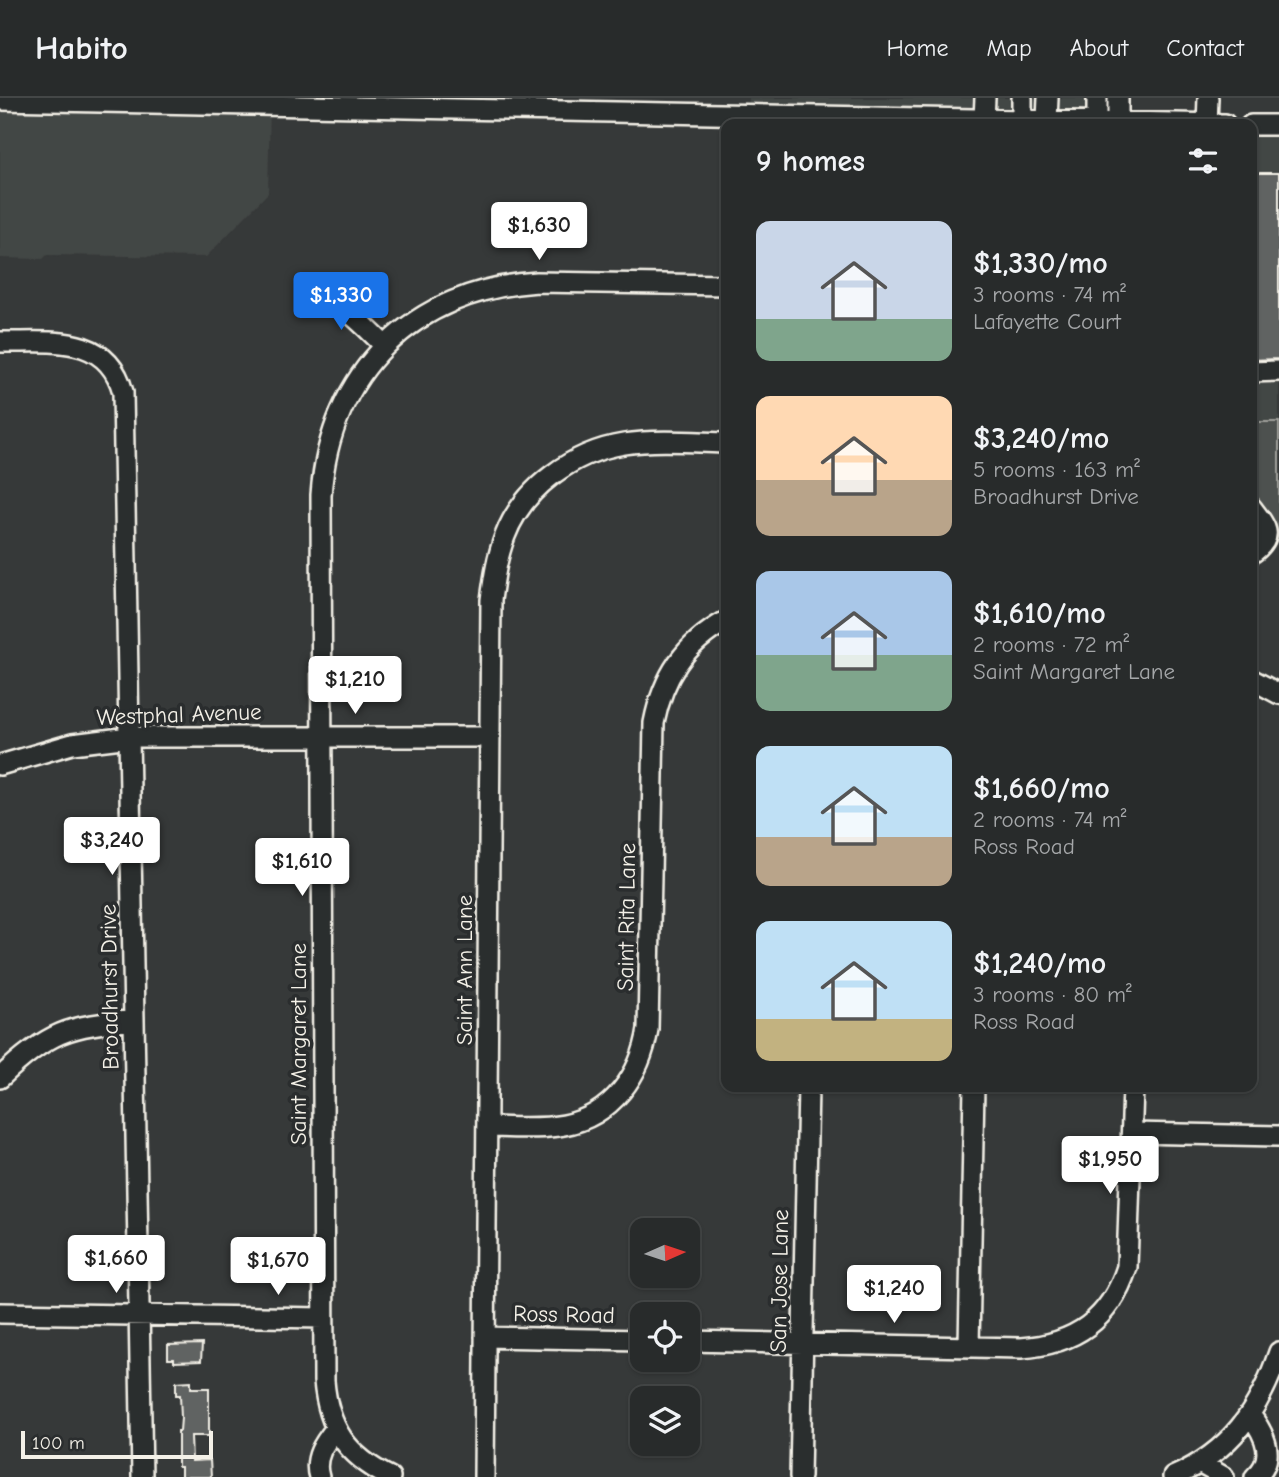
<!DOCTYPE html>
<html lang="en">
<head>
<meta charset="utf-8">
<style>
	:root { --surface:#282b2b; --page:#343737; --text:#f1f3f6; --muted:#a5a7a9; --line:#444747; --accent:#1a73e8 }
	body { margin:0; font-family:"Comic Neue",sans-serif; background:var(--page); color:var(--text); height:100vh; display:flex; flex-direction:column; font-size:26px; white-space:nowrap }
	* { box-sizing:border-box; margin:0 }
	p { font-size:23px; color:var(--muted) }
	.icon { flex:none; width:38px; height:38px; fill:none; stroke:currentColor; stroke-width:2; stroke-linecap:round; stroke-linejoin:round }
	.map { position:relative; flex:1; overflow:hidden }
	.details { position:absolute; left:721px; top:21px; width:536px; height:973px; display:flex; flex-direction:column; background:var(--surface); border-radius:14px; box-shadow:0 2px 5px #0004,0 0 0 2px var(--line) }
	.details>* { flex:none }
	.needle { width:46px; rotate:87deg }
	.tools { position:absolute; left:630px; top:1120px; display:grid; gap:14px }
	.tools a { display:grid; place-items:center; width:70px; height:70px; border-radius:14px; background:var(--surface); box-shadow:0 2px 5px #0004,0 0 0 2px var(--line); font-size:35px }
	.scale { position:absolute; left:21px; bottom:18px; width:192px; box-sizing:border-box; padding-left:7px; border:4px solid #f4f1e8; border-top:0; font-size:19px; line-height:24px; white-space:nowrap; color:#f4f1e8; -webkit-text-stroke:5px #2a2d2e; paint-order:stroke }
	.price { position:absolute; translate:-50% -60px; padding:0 16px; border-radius:7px; background:#fff; color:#222; font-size:23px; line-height:46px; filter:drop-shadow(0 2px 4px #0008) }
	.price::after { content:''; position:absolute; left:50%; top:42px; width:21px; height:16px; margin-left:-10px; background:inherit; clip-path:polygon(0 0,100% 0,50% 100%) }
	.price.on { background:var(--accent); color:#fff }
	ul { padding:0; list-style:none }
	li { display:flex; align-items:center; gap:21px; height:175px; padding:0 35px }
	li span { display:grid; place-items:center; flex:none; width:196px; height:140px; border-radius:14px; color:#555 }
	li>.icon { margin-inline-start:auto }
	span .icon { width:84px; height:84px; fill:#fffc; stroke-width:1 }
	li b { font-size:30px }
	h2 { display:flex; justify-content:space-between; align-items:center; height:84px; padding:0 35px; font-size:30px }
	header { display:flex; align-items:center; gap:42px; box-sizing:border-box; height:98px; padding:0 35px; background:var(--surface); border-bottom:2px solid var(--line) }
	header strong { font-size:33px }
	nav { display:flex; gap:38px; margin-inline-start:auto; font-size:24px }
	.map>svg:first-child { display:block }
</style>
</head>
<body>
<header>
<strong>Habito</strong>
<nav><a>Home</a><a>Map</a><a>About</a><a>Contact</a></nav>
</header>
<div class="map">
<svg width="1279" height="1379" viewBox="0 0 1279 1379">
	<rect width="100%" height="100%" fill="#363939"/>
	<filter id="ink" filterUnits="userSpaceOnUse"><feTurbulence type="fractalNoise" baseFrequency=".0143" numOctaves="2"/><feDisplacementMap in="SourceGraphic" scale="14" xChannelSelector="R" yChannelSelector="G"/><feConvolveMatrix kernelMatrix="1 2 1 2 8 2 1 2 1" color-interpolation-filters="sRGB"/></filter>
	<g filter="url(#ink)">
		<!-- built -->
		<path fill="#434645" d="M 0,0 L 426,0 L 426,10 L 270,8 L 268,95 L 206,159 L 47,157 L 43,161 L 0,160 Z
			M 749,0 L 1118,0 L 1118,23 L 749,17 Z
			M 1251,36 L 1279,37 L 1279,324 L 1251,324 Z"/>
		<!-- green -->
		<path fill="#4e514f" stroke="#a1a19c" stroke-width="2" d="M 1251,324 L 1279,324 L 1279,444 L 1275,426 L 1251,393 Z"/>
		<!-- building -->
		<path fill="#616362" stroke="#f4f1e8" stroke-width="2" d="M 1254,75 L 1279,75 L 1279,261 L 1251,262 L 1251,111 Z
			M 202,1246 L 201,1263 L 174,1264 L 174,1261 L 168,1261 L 168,1247 Z
			M 191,1283 L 191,1290 L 209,1290 L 209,1338 L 191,1338 L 192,1363 L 210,1362 L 211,1379 L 181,1379 L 181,1369 L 178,1369 L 178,1333 L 180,1333 L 181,1320 L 180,1297 L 176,1297 L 176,1284 Z"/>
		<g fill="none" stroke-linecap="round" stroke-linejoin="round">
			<!-- minor casing -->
			<g stroke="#f4f1e8" stroke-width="24">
				<path id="minor" d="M 0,2 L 1225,26
					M 984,21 L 985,0
					M 1022,22 L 1022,0
					M 1047,22 L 1048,0
					M 1097,24 L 1097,0
					M 1118,24 L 1118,0
					M 1207,26 L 1208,0
					M 1251,27 L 1279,27
					M 310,195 C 343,203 361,225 385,248
					M 0,244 C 49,245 107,234 123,294 L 142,1379
					M 1251,274 L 1279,273
					M 1251,409 C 1266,429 1276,438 1251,456
					M 1251,581 L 1279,596
					M 0,667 L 72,646 L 130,639 L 490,639
					M 0,980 C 45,936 71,925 134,923
					M 487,1029 C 512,1029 539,1032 564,1027 C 612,1018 641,977 648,931 L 654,625 C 663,579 684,546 726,523
					M 1132,1035 L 1279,1038
					M 0,1215 L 323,1220
					M 485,1239 L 642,1242
					M 688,1243 L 1021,1250 C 1075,1246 1110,1222 1127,1169 L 1133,989
					M 969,1248 L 974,989
					M 1251,1318 C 1266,1338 1276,1361 1255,1379
					M 1201,1366 L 1224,1379
					M 319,1379 C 313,1360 324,1345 336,1330
					M 390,1379 C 347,1358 328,1330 324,1283 L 321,397 C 330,273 414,192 537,184 L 726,187
					M 484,1379 L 491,502 C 494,480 497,459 505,438 C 523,390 573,354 624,346 C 657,341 692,344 726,345
					M 800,1379 L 808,989
					M 1173,1379 C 1231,1353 1259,1313 1279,1254"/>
			</g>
			<!-- minor -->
			<use href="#minor" stroke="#2a2d2e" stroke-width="19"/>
		</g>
	</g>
	<g text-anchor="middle" stroke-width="7" stroke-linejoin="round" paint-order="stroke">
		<!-- street labels -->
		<g font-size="23" fill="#f4f1e8" stroke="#2a2d2e">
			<text transform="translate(179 616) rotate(-2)" y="8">Westphal Avenue</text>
			<text transform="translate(626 819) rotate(-89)" y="8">Saint Rita Lane</text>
			<text transform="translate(464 872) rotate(-90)" y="8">Saint Ann Lane</text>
			<text transform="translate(109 889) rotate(-91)" y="8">Broadhurst Drive</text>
			<text transform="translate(298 946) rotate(-90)" y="8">Saint Margaret Lane</text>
			<text transform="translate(779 1183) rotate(-89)" y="8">San Jose Lane</text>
			<text transform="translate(564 1216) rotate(1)" y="8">Ross Road</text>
		</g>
	</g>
</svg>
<div class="tools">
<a><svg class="needle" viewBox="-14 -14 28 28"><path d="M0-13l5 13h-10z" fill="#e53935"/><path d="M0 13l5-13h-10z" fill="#a5a7a9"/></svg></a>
<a><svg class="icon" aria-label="locate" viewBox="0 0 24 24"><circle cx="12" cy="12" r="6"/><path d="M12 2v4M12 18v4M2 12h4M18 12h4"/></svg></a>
<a><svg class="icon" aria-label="layers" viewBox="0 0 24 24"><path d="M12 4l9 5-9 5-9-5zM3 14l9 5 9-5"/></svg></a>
</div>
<div class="scale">100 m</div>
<b class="price" style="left:539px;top:164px">$1,630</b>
<b class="price on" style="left:341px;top:234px">$1,330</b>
<b class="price" style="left:355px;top:618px">$1,210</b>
<b class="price" style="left:112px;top:779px">$3,240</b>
<b class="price" style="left:302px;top:800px">$1,610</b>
<b class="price" style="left:1110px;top:1098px">$1,950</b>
<b class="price" style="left:116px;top:1197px">$1,660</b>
<b class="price" style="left:278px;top:1199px">$1,670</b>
<b class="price" style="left:894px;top:1227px">$1,240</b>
<section class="details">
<h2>9 homes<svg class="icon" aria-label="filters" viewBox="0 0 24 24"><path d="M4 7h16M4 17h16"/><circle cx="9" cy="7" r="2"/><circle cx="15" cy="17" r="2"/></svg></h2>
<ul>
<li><span style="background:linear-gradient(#c9d6e8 70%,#7fa58c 0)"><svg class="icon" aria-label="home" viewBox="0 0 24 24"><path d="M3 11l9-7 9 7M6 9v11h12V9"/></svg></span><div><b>$1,330/mo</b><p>3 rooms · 74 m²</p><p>Lafayette Court</p></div></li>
<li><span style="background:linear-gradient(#ffd9b3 60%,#b9a48a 0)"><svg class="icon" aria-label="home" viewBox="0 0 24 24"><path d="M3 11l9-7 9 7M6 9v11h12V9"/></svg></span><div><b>$3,240/mo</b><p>5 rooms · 163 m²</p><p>Broadhurst Drive</p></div></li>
<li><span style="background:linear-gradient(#a9c7e8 60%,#7fa58c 0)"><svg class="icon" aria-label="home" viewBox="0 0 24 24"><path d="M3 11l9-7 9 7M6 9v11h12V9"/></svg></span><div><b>$1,610/mo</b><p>2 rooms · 72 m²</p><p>Saint Margaret Lane</p></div></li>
<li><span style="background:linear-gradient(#bfe0f5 65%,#b9a48a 0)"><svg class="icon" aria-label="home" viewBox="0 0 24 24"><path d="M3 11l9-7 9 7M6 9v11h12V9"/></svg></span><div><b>$1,660/mo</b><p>2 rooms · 74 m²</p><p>Ross Road</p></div></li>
<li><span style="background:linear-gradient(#bfe0f5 70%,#c2b280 0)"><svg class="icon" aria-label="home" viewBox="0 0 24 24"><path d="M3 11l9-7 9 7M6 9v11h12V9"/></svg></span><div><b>$1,240/mo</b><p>3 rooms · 80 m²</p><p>Ross Road</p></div></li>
</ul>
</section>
</div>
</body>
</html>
